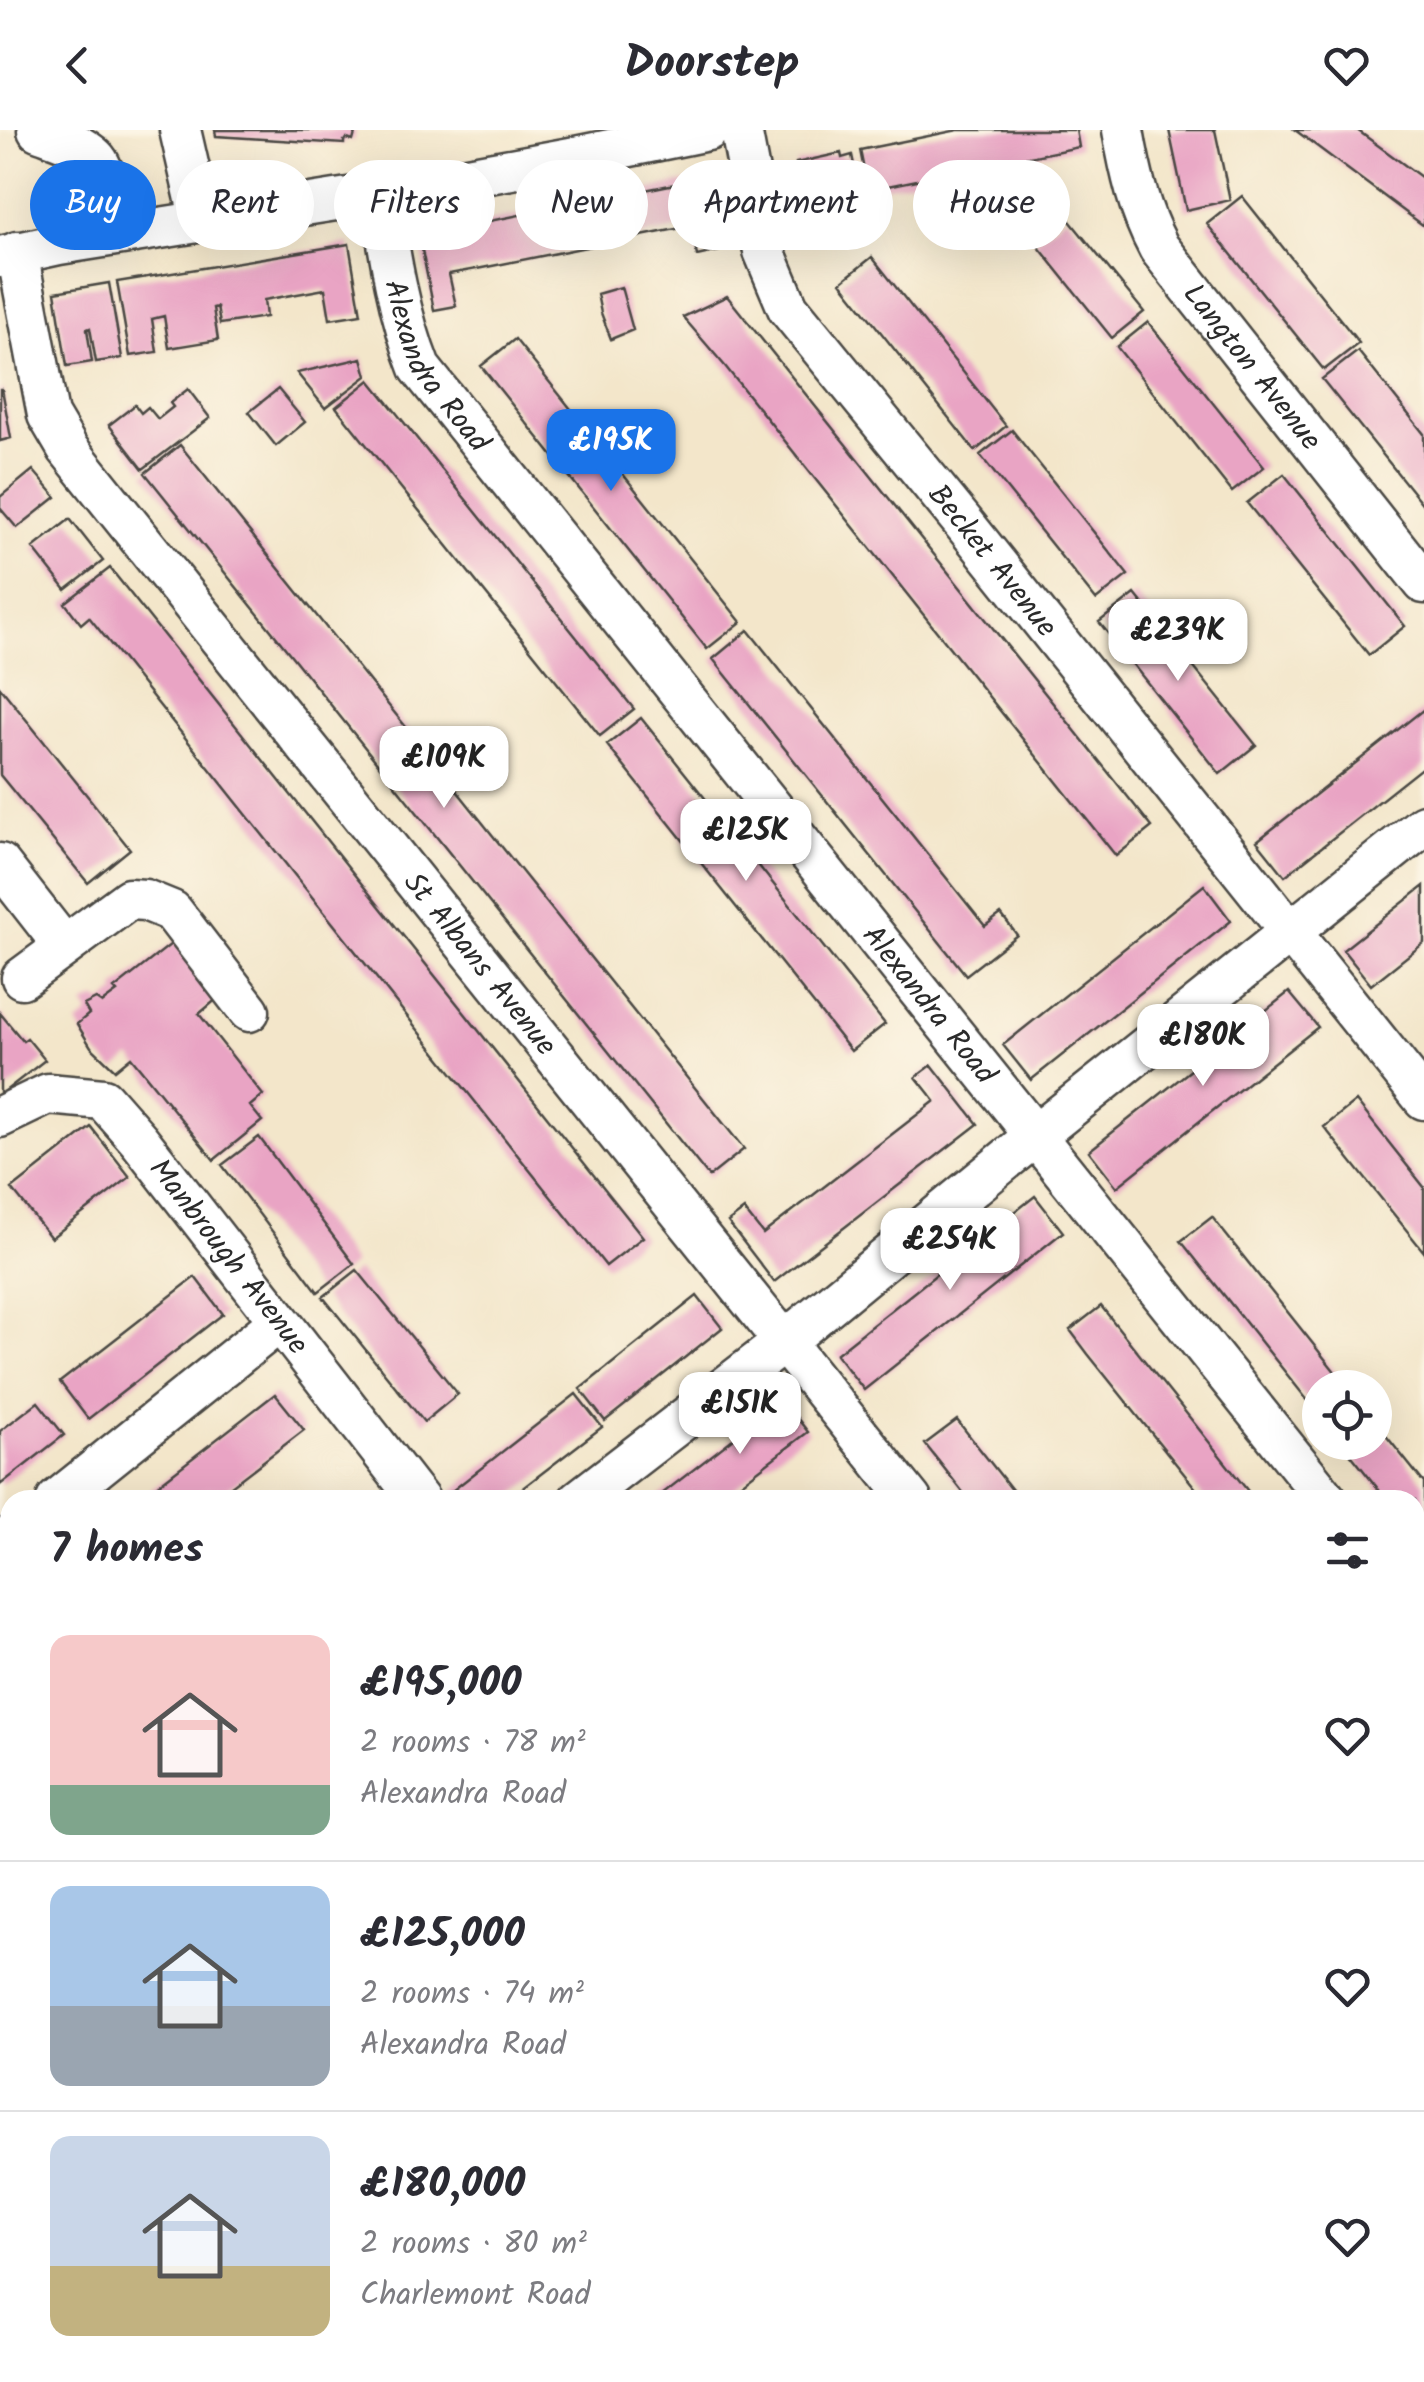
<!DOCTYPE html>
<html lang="en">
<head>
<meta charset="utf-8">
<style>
	:root { --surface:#fff; --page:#f2f2f3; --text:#2b2b33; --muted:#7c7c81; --line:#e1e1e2; --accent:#1a73e8 }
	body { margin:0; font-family:Kalam,sans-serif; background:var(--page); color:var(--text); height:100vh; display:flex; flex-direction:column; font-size:38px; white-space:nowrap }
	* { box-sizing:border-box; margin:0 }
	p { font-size:32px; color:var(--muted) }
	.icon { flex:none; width:55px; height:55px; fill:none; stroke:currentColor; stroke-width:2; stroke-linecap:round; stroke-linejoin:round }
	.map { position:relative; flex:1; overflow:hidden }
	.panel { position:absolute; left:0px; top:1360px; width:1425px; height:892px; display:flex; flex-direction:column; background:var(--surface); border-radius:30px 30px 0 0; box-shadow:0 10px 40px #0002 }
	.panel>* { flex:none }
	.guide { position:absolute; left:30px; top:30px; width:1365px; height:90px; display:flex; gap:20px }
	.controls { position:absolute; left:1302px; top:1240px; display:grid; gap:20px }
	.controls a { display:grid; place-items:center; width:90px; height:90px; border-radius:50%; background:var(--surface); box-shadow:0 10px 40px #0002; font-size:50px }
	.price { position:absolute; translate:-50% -85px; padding:0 22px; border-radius:20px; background:#fff; color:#222; font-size:32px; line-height:65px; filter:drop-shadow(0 2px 5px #0008) }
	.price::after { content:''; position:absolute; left:50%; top:60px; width:30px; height:22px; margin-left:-15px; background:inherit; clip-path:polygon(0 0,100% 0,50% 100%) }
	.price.current { background:var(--accent); color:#fff }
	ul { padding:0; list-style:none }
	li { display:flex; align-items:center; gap:30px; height:250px; padding:0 50px }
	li+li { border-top:2px solid var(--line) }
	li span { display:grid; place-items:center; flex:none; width:280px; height:200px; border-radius:20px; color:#555 }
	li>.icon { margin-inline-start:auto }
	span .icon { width:120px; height:120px; fill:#fffc; stroke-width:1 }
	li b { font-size:42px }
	h2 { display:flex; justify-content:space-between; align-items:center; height:120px; padding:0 50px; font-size:42px }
	.tag { padding:0 35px; border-radius:45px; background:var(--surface); box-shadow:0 10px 40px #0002; font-size:35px; line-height:90px }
	.tag.current { background:var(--accent); color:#fff }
	header { display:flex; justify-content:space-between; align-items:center; height:130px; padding:0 50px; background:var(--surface); font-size:45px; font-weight:700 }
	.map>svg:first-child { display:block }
</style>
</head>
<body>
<header><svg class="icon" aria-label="back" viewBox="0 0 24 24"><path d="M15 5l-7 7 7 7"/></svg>Doorstep<svg class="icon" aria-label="heart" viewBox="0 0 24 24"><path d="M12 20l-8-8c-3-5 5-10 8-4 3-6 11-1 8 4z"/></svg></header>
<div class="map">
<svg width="1424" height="2252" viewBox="0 0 1424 2252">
	<rect width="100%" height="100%" fill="#fcf5e5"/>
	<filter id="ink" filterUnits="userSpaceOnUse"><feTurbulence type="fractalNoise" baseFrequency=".01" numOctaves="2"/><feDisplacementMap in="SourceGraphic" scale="20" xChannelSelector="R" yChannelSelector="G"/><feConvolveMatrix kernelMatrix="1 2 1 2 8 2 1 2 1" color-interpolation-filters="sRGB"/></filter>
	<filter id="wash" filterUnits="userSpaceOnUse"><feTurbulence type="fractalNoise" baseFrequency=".0048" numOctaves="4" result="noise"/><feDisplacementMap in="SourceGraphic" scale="40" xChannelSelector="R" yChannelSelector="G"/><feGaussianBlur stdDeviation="2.25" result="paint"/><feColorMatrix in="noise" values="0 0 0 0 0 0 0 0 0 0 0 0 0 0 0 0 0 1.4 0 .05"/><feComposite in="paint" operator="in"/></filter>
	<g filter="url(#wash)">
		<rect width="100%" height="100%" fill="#f3e6ca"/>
		<!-- green -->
		<path fill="#9fcc79" stroke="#657c52" stroke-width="2.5" d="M 1424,1875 L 1424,2252 L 1361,2252 L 1355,2243 L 1415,2242 L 1415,1882 Z
			M 762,2243 L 903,2243 L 911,2252 L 764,2252 Z"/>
		<g id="blocks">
			<!-- building -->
			<path fill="#e9a4c4" d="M 215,0 L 356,0 L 353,11 L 347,9 L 344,11 L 344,14 L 216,6 Z
				M 958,0 L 1076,0 L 1079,17 L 868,60 L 860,20 Z
				M 1169,0 L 1215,0 L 1230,70 L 1186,80 Z
				M 1295,0 L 1357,0 L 1421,47 L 1424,49 L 1424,96 Z
				M 841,23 L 842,28 L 852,25 L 860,64 L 797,78 L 788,41 L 797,39 L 796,33 Z
				M 710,47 L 722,107 L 717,108 L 719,121 L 697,126 L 691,96 L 482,138 L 449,144 L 456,176 L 434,180 L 419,105 Z
				M 1242,66 L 1359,213 L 1324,240 L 1207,94 Z
				M 1066,86 L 1144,182 L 1112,208 L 1034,111 Z
				M 349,114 L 361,184 L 330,189 L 325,159 L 264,170 L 266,187 L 220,194 L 217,177 L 213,178 L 218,210 L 169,218 L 164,186 L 152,189 L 157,222 L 130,226 L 117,152 Z
				M 872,127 L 1006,296 L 975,321 L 841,152 Z
				M 109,153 L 122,228 L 96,232 L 90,198 L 87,199 L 92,232 L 67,236 L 55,162 Z
				M 621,157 L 633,200 L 611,209 L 601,183 L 597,164 Z
				M 727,166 L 1152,697 L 1116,726 L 725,236 L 683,187 Z
				M 1148,192 L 1264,337 L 1232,362 L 1117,217 Z
				M 515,209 L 741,492 L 707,519 L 481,236 Z
				M 1358,221 L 1424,304 L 1424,376 L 1322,249 Z
				M 362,228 L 367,246 L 325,278 L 297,243 Z
				M 370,250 L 634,579 L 600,606 L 336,277 Z
				M 0,259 L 2,259 L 11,308 L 0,311 Z
				M 188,259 L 210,288 L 143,339 L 109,295 L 135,275 L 141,283 L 148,277 L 158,289 L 173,277 L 170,273 Z
				M 278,259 L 305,292 L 276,316 L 249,282 Z
				M 1012,300 L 1128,445 L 1096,470 L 980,325 Z
				M 180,315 L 744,1019 L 709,1047 L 145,343 Z
				M 33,340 L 56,367 L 17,398 L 0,378 L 0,367 Z
				M 1284,344 L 1405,496 L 1369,525 L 1247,373 Z
				M 70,389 L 103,431 L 66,460 L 33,418 Z
				M 110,438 L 643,1107 L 606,1136 L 89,487 L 81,494 L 65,473 Z
				M 1135,464 L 1256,615 L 1220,644 L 1099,492 Z
				M 748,500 L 985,796 L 1001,784 L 1017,805 L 966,845 L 713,529 Z
				M 0,557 L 130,719 L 88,753 L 0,645 Z
				M 1424,579 L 1424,636 L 1285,746 L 1257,711 Z
				M 641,588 L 885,894 L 851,921 L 607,615 Z
				M 1204,755 L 1231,791 L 1031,950 L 1003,915 Z
				M 1424,756 L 1424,813 L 1371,855 L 1343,820 Z
				M 185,803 L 225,862 L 199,884 L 263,965 L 250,976 L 262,991 L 214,1030 L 131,927 L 115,940 L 91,917 L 77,894 L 89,884 L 84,875 L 96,869 L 102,873 L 117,862 L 114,859 Z
				M 1289,862 L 1318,897 L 1117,1057 L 1089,1021 Z
				M 0,883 L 23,911 L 27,908 L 45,930 L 0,965 Z
				M 932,935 L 978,994 L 774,1152 L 728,1092 L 744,1080 L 763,1104 L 768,1100 L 935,971 L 916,947 Z
				M 1356,971 L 1424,1057 L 1424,1122 L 1324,997 Z
				M 91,997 L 130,1047 L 51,1108 L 12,1059 Z
				M 259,1007 L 354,1134 L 318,1162 L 222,1035 Z
				M 1035,1066 L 1063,1102 L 864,1260 L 836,1224 Z
				M 1212,1087 L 1348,1258 L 1320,1258 L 1320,1286 L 1181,1111 Z
				M 357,1140 L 458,1264 L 424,1292 L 323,1167 Z
				M 195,1147 L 223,1184 L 88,1289 L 60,1252 Z
				M 697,1166 L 722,1198 L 605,1291 L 580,1259 Z
				M 1101,1176 L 1194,1293 L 1255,1370 L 1205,1370 L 1088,1224 L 1070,1200 Z
				M 275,1264 L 304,1300 L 213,1370 L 157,1370 L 150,1361 Z
				M 576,1264 L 602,1297 L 507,1370 L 459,1370 L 452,1361 Z
				M 783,1270 L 808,1302 L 719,1370 L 661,1370 L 658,1367 Z
				M 38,1272 L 64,1305 L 0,1355 L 0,1301 Z
				M 957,1290 L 975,1313 L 1020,1370 L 969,1370 L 944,1338 L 925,1314 Z
				M 1375,1292 L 1424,1353 L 1424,1417 L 1415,1405 L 1415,1370 L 1387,1370 L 1341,1312 L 1375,1312 Z
				M 10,1466 L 10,1524 L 0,1532 L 0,1474 Z
				M 1415,1540 L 1424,1551 L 1424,1578 L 1415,1585 Z
				M 1424,1696 L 1424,1754 L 1415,1761 L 1415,1703 Z
				M 10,1711 L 10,1766 L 0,1774 L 0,1719 Z
				M 10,2180 L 10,2226 L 0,2230 L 0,2184 Z
				M 597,2242 L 646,2242 L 640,2252 L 591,2252 Z
				M 1032,2242 L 1079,2242 L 1083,2252 L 1036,2252 Z
				M 1193,2242 L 1242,2242 L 1247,2252 L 1198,2252 Z"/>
		</g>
	</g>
	<g filter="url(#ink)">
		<use href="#blocks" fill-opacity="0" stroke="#494743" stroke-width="2.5"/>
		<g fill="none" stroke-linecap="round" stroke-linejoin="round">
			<!-- minor casing -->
			<g stroke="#494743" stroke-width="45">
				<g id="minor">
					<path d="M 38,0 C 56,7 81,14 95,28 C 109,42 110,86 112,105"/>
					<path d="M 180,0 L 201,91"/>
					<path id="s1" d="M 741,0 L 764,121 L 788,178 L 966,396 L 1424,969"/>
					<path id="s2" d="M 1123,0 C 1130,41 1139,81 1159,118 L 1424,453"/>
					<path id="s3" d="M 380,63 C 389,121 398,183 420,238 L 1327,1370"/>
					<path id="s4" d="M 17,122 L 48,285 L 68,319 L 911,1370"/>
					<path d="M 0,127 L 59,114 L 380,63 L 571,28 L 708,0"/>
					<path d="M 0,734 L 64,816"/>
					<path d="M 22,848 L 129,769 L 145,770 L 172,781 L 249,881"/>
					<path id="s5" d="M 0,987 L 48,964 L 103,969 L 139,1010 L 419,1370"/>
					<path d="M 57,1370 L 279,1192"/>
					<path d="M 579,1370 L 784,1212 L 1036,1005 L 1424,695"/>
					<path d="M 0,1415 L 10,1407"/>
					<path d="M 1415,1480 L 1424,1491"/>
					<path d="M 1415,1646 L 1424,1639"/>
					<path d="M 0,1837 L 10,1829"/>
					<path d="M 0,1986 L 10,2000"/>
					<path d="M 271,2242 L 317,2252"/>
					<path d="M 1129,2242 L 1132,2252"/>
					<path d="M 76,2252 L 100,2242"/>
					<path d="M 529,2252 L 531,2242"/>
				</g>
			</g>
			<!-- minor -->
			<use href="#minor" stroke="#fff" stroke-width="40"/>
		</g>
	</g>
	<g text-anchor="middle" stroke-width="10" stroke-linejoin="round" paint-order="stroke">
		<!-- street labels -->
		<g font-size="30" fill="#2b2b2b" stroke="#fcf5e5">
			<text dy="10" stroke="none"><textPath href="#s3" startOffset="185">Alexandra Road</textPath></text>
			<text dy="10" stroke="none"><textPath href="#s2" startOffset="275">Langton Avenue</textPath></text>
			<text dy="10" stroke="none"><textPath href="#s1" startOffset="510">Becket Avenue</textPath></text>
			<text dy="10" stroke="none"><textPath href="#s4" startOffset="865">St Albans Avenue</textPath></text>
			<text dy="10" stroke="none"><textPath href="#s3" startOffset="995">Alexandra Road</textPath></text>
			<text dy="10" stroke="none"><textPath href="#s5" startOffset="310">Manbrough Avenue</textPath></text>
		</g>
	</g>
</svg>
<div class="controls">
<a><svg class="icon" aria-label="locate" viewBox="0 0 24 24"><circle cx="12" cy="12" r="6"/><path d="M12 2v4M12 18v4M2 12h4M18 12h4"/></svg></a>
</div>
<b class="price current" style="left:611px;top:364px">£195K</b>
<b class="price" style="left:1178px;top:554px">£239K</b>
<b class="price" style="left:444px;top:681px">£109K</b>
<b class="price" style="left:746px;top:754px">£125K</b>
<b class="price" style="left:1203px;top:959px">£180K</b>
<b class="price" style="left:950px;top:1163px">£254K</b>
<b class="price" style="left:740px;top:1327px">£151K</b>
<div class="guide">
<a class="tag current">Buy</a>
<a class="tag">Rent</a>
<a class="tag">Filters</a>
<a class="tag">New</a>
<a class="tag">Apartment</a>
<a class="tag">House</a>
</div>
<section class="panel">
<h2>7 homes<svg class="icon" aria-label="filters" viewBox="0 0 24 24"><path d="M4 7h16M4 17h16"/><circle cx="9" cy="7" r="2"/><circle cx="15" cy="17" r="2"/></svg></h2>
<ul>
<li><span style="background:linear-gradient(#f6c9c9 75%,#7fa58c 0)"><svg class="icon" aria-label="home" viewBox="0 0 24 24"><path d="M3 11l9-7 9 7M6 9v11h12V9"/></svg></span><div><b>£195,000</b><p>2 rooms · 78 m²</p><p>Alexandra Road</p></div><svg class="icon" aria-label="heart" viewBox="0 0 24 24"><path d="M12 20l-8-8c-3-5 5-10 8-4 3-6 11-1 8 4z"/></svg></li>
<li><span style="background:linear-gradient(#a9c7e8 60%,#9aa5b1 0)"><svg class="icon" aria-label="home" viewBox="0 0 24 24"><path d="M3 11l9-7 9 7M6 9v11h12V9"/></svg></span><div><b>£125,000</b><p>2 rooms · 74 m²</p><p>Alexandra Road</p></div><svg class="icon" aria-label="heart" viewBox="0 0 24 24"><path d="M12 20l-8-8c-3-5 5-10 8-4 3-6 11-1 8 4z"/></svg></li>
<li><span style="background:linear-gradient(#c9d6e8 65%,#c2b280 0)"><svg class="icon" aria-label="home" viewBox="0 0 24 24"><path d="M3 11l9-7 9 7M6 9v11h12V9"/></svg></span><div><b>£180,000</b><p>2 rooms · 80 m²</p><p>Charlemont Road</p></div><svg class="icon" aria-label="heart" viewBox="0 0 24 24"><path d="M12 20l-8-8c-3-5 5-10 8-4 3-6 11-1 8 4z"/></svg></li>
</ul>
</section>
</div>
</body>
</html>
